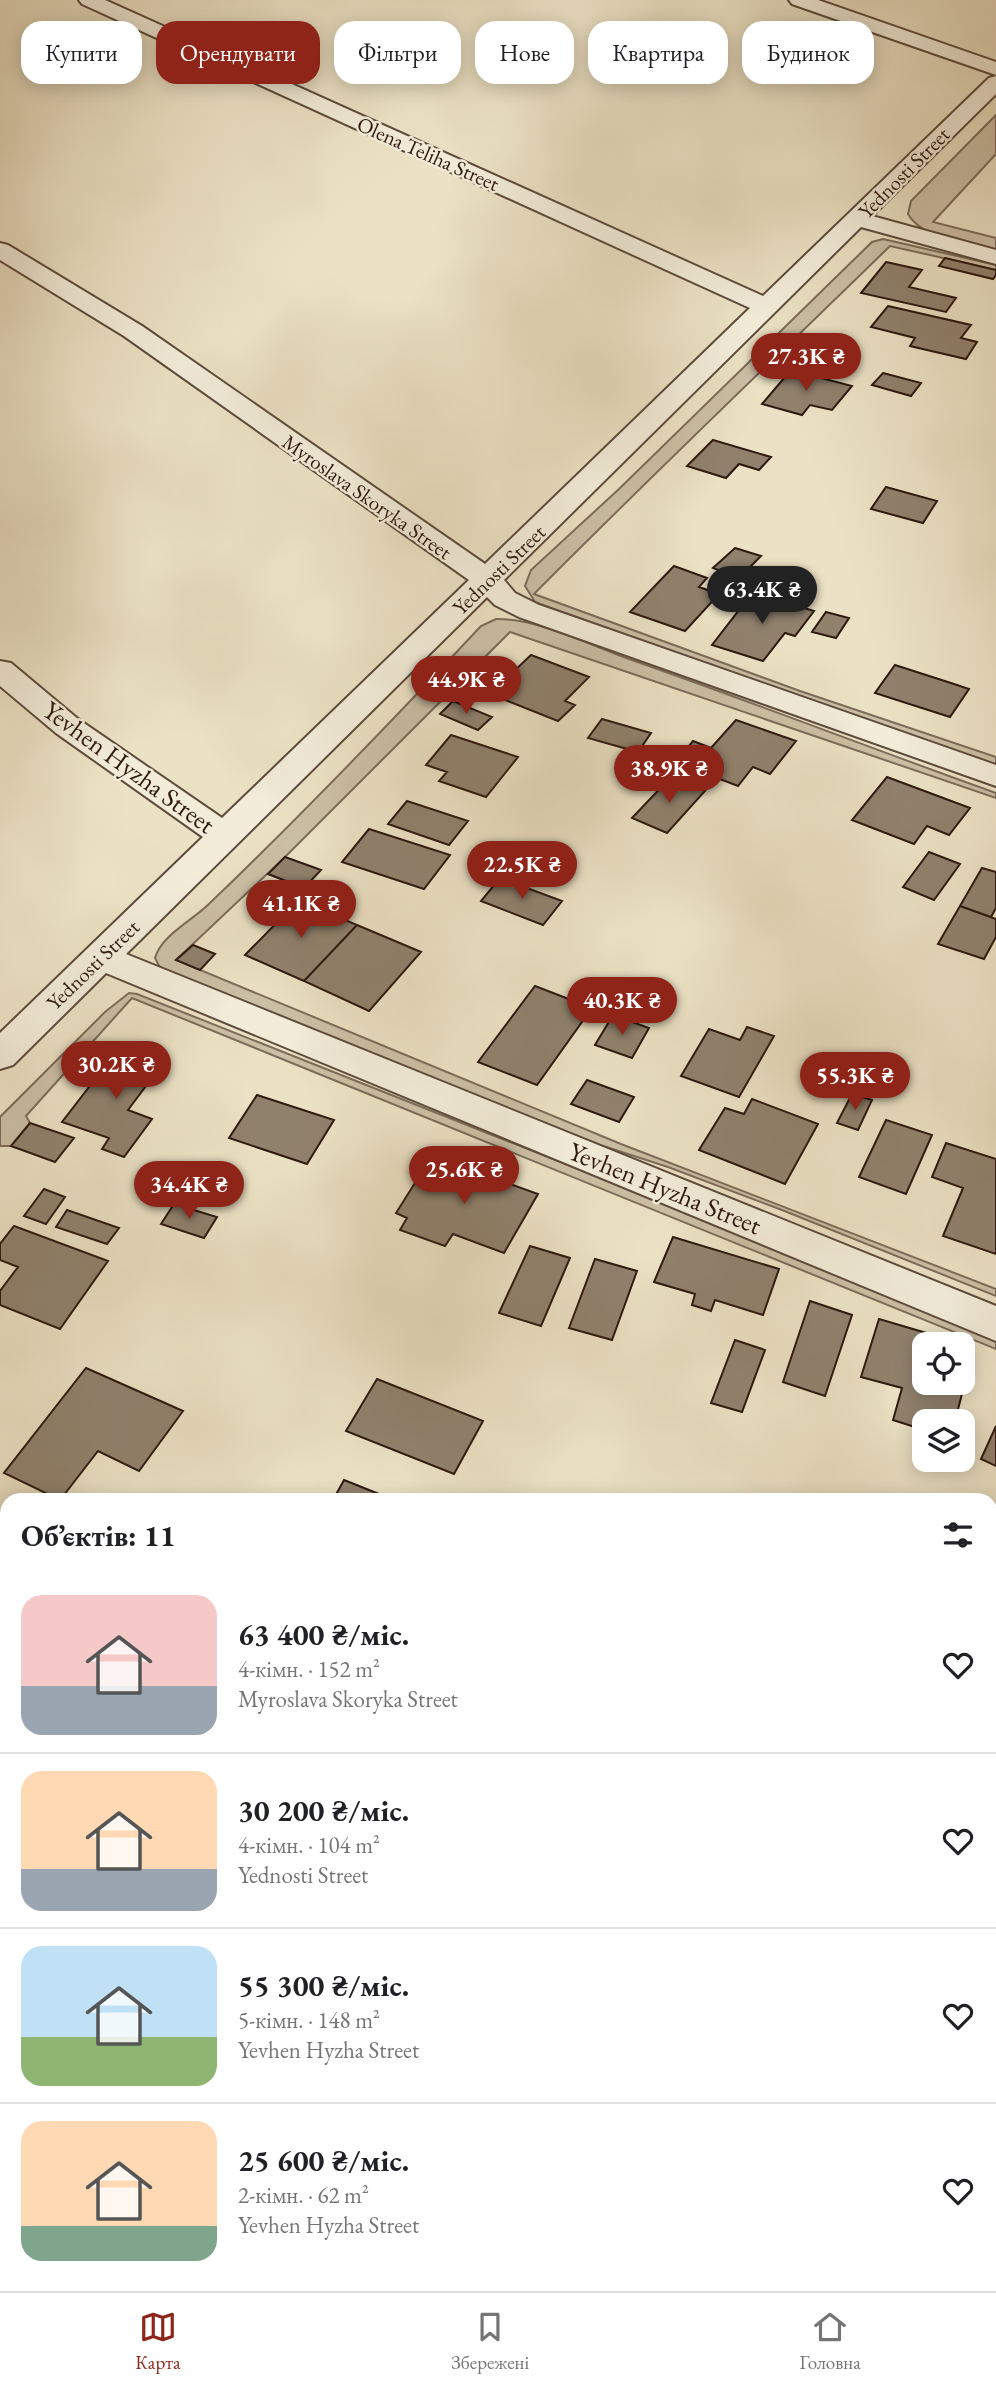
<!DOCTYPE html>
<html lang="uk">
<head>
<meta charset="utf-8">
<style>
	:root { --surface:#fff; --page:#f2f2f2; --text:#202124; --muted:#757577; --line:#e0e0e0; --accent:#8f2418 }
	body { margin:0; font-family:"EB Garamond",serif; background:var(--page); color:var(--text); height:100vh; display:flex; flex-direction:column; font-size:26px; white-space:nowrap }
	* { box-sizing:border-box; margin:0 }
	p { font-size:23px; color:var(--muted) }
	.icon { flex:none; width:38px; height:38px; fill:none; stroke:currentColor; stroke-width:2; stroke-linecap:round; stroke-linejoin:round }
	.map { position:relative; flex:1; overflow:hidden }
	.drawer { position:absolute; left:0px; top:1493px; width:998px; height:800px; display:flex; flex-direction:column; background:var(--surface); border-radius:21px 21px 0 0; box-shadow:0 4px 18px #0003 }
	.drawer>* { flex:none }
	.top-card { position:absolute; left:21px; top:21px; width:956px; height:63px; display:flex; gap:14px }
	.tools { position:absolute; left:912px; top:1332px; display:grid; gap:14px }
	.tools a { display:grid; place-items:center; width:63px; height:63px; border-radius:14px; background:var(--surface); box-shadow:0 4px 18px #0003; font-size:35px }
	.price { position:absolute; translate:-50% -60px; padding:0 16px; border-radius:24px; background:var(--accent); color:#fff; font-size:23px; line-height:46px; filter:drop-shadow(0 2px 4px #0008) }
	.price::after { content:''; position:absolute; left:50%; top:42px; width:21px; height:16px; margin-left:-10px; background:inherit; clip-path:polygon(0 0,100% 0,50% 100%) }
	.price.on { background:#222; color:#fff }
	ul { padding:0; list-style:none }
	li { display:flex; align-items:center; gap:21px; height:175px; padding:0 21px }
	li+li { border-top:2px solid var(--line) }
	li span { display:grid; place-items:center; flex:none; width:196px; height:140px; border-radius:21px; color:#555 }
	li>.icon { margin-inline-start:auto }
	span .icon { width:84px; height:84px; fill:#fffc; stroke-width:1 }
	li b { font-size:30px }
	h2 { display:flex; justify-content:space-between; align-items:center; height:84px; padding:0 21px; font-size:30px }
	.chip { padding:0 24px; border-radius:21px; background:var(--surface); box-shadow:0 4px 18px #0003; font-size:24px; line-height:63px }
	.chip.on { background:var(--accent); color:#fff }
	.tabs { display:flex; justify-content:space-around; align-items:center; height:98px; border-top:2px solid var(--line); background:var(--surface); font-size:19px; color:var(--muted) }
	.tabs a { display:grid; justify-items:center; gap:4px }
	.tabs .on { color:var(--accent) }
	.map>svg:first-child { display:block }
</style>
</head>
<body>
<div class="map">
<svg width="996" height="2291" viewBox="0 0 996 2291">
	<rect width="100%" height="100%" fill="#ebe1c4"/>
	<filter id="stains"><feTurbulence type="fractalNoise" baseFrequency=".00286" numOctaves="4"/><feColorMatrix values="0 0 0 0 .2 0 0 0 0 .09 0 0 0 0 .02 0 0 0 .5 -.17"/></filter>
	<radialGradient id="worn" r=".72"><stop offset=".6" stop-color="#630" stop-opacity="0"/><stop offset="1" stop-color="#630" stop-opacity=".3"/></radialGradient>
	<!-- green -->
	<path fill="#cbbfa5" stroke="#7c6c5a" stroke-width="2" d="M 996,115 L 996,154 L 933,222 L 996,238 L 996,250 C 969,243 923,240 908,214 L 911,201 Z
		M 883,239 L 996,265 L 996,270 L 890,246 C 771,362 651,476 534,594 L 800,691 L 996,757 L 996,767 L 551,608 L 535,602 L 525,586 L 531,570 L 619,489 L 872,242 Z
		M 496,619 C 537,618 590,645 629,659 C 752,702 873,749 996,793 L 996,798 L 510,632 L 285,857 L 176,960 L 621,1144 L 996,1289 L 996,1296 L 782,1210 L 668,1167 L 600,1145 L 168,975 L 159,966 L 155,958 C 161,935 195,919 211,902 C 304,813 393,720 481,626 Z
		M 129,993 L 137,994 L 996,1335 L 996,1349 L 132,998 L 26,1116 L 30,1123 L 11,1146 L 0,1146 L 0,1117 L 105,1012 Z
		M 0,1534 L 7,1538 L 7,1821 L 0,1819 Z
		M 990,1994 L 996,1996 L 996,2209 L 990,2206 Z
		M 826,2286 L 945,2286 L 957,2291 L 840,2291 Z"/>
	<!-- building -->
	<path fill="#90816d" stroke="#2e190f" stroke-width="2" fill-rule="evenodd" d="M 945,258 L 996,270 L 996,275 L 993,279 L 939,266 Z
		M 886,262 L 922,270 L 909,287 L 956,298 L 946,312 L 861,293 Z
		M 888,306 L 971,325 L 961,338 L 977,342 L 966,359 L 910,346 L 915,338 L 871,327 Z
		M 791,370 L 852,386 L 832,410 L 810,405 L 802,415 L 762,404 Z
		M 883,373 L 921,383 L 911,396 L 872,385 Z
		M 713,440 L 771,457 L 759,470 L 739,464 L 726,478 L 687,466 Z
		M 886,487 L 937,501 L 923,523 L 871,509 Z
		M 735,548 L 761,556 L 739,578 L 713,568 Z
		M 674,566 L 707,578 L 699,587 L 719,594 L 685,631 L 630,612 Z
		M 753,592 L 814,611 L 795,636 L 785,633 L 763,661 L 712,645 Z
		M 826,612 L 849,618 L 836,638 L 812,632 Z
		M 531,655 L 589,677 L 565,701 L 575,705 L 558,721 L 490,694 Z
		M 895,665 L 954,684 L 969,689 L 950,717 L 875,693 Z
		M 453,701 L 492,717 L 478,730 L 440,714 Z
		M 602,719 L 651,733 L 638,752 L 588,738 Z
		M 736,720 L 796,741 L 770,774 L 753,767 L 738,786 L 676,762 L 693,741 L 711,748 Z
		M 451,735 L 518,757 L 486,797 L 439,781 L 447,772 L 426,765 Z
		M 671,777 L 705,791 L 667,833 L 632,818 Z
		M 887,777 L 970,808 L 949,835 L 927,826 L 914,844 L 852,820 Z
		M 407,801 L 468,821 L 449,845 L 388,824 Z
		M 369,829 L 450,855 L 424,889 L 342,862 Z
		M 929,852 L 960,864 L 934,900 L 903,887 Z
		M 285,857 L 321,870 L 304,888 L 268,874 Z
		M 982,868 L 996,872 L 996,908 L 991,917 L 960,906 Z
		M 500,878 L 562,901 L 543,925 L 481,901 Z
		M 286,895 L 299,900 L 287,912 L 275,906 Z
		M 299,900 L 357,925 L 304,981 L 245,955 Z
		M 960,906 L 996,919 L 996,937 L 984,959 L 938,944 Z
		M 357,925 L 421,952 L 369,1011 L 304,981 Z
		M 193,945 L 215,954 L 200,970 L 176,960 Z
		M 535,986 L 592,1008 L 537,1085 L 478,1062 Z
		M 613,1015 L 649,1028 L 632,1058 L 595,1045 Z
		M 747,1027 L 774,1036 L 739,1097 L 681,1076 L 709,1029 L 740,1040 Z
		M 120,1047 L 164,1062 L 128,1110 L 152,1119 L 124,1157 L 102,1149 L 109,1138 L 62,1122 Z
		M 587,1080 L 634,1097 L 619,1122 L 571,1104 Z
		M 852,1094 L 872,1100 L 858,1130 L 837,1123 Z
		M 257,1095 L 334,1120 L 307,1164 L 229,1138 Z
		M 752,1099 L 818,1124 L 785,1184 L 699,1150 L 725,1108 L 744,1114 Z
		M 886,1120 L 932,1135 L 906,1194 L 859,1177 Z
		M 30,1123 L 74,1138 L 55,1162 L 11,1146 Z
		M 946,1143 L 996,1159 L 996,1254 L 943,1236 L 963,1188 L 932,1177 Z
		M 432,1156 L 538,1194 L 504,1253 L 453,1234 L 445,1246 L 400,1230 L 407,1218 L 396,1213 Z
		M 44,1189 L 65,1197 L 46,1224 L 24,1216 Z
		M 174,1204 L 217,1217 L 204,1238 L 161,1224 Z
		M 67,1210 L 119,1228 L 107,1244 L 56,1227 Z
		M 14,1226 L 108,1261 L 60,1329 L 0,1305 L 0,1291 L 18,1267 L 0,1260 L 0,1244 Z
		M 673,1237 L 779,1269 L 763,1315 L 715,1300 L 711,1311 L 692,1305 L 695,1294 L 654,1282 Z
		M 530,1246 L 570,1258 L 541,1326 L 499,1313 Z
		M 595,1259 L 637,1271 L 612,1340 L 569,1328 Z
		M 810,1301 L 852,1315 L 825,1396 L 783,1382 Z
		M 879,1319 L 974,1347 L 955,1421 L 924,1421 L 924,1430 L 893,1420 L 902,1388 L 861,1377 ZM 924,1344 L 962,1344 L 962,1382 L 924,1382 Z
		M 735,1340 L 765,1350 L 742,1412 L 711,1403 Z
		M 86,1368 L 183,1411 L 139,1471 L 98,1451 L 60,1500 L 4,1473 Z
		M 377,1379 L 483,1421 L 454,1474 L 346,1431 Z
		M 996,1426 L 996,1466 L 981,1459 Z
		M 344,1480 L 394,1500 L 333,1500 Z
		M 7,2090 L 7,2207 L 0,2204 L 0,2104 Z
		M 0,2234 L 7,2236 L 7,2286 L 43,2286 L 41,2291 L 0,2291 Z
		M 149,2286 L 293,2286 L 290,2291 L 146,2291 Z
		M 426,2286 L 557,2286 L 555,2291 L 424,2291 Z"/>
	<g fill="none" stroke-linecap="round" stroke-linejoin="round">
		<!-- minor casing -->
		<g stroke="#5d4b3c" stroke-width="4">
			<path id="minor" d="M 79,0 L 105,0 L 763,296 L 989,78 L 996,76 L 996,94 L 872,216 L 996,250 L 996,264 L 861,227 L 504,580 L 515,593 L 539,605 L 996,765 L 996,786 L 519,617 L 495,605 L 487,597 L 126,954 L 996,1306 L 996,1341 L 106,973 L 13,1065 L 0,1069 L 0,1033 L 203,837 L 56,733 L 0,686 L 0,661 L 11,663 L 78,719 L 222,818 L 469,580 L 124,336 L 0,260 L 0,243 L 8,245 L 142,326 L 485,564 L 750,308 L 82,4 Z
				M 789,0 L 818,0 L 996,62 L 996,75 L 792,4 Z
				M 0,1838 L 7,1841 L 7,1891 L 0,1888 Z
				M 990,2234 L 996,2235 L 996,2291 L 978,2286 L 990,2286 Z"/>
		</g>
		<!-- path -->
		<path stroke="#2e190f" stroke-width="6" stroke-dasharray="2.5 4.5" stroke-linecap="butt" d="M 0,1621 L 7,1624
			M 990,2065 L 996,2067"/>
		<!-- minor -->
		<use href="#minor" fill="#f2ecd9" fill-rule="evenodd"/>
	</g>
	<g text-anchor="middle" stroke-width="5" stroke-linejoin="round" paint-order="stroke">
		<!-- far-street labels -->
		<g font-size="21" fill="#2e190f" stroke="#f2ecd9">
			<text transform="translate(428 154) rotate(24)" y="7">Olena Teliha Street</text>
			<text transform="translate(904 173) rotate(-45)" y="7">Yednosti Street</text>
			<text transform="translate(367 497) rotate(35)" y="7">Myroslava Skoryka Street</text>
			<text transform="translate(499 570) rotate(-44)" y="7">Yednosti Street</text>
			<text transform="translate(93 965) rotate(-44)" y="7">Yednosti Street</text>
		</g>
		<!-- street labels -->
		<g font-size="26" fill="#2e190f" stroke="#f2ecd9">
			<text transform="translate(129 767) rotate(36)" y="9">Yevhen Hyzha Street</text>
			<text transform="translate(665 1188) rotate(22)" y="9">Yevhen Hyzha Street</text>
		</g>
	</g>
	<rect width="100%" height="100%" filter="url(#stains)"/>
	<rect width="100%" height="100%" fill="url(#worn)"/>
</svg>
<div class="tools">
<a><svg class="icon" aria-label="locate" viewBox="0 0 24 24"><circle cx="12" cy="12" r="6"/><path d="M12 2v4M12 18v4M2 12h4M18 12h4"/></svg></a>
<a><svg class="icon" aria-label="layers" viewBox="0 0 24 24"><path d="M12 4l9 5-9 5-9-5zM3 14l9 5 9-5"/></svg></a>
</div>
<b class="price" style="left:806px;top:393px">27.3K ₴</b>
<b class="price on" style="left:762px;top:626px">63.4K ₴</b>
<b class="price" style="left:466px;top:716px">44.9K ₴</b>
<b class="price" style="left:669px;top:805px">38.9K ₴</b>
<b class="price" style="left:522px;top:901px">22.5K ₴</b>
<b class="price" style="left:301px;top:940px">41.1K ₴</b>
<b class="price" style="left:622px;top:1037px">40.3K ₴</b>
<b class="price" style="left:116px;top:1101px">30.2K ₴</b>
<b class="price" style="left:855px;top:1112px">55.3K ₴</b>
<b class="price" style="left:464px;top:1206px">25.6K ₴</b>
<b class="price" style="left:189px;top:1221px">34.4K ₴</b>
<div class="top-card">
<a class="chip">Купити</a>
<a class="chip on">Орендувати</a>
<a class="chip">Фільтри</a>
<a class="chip">Нове</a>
<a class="chip">Квартира</a>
<a class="chip">Будинок</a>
</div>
<section class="drawer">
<h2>Об’єктів: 11<svg class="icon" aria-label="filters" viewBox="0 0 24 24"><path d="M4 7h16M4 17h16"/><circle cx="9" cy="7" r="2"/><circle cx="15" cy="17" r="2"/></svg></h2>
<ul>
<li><span style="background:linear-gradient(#f6c9c9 65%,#9aa5b1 0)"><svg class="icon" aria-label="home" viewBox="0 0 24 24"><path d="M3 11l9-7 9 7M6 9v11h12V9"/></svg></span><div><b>63 400 ₴/міс.</b><p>4-кімн. · 152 m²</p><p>Myroslava Skoryka Street</p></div><svg class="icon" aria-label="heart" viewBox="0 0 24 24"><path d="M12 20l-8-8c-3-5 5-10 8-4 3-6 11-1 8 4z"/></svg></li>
<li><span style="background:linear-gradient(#ffd9b3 70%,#9aa5b1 0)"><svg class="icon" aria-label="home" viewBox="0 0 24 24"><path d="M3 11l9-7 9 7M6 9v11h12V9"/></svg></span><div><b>30 200 ₴/міс.</b><p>4-кімн. · 104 m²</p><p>Yednosti Street</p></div><svg class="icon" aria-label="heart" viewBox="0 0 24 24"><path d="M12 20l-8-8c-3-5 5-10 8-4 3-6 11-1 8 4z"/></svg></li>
<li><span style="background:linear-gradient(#bfe0f5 65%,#8fb573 0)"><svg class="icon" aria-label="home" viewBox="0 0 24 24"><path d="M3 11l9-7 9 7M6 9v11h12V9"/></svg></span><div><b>55 300 ₴/міс.</b><p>5-кімн. · 148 m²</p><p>Yevhen Hyzha Street</p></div><svg class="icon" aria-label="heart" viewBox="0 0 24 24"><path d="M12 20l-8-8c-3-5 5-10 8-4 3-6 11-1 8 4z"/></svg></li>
<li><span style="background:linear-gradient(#ffd9b3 75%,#7fa58c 0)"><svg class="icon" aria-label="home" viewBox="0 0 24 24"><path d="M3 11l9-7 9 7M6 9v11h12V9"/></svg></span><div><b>25 600 ₴/міс.</b><p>2-кімн. · 62 m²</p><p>Yevhen Hyzha Street</p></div><svg class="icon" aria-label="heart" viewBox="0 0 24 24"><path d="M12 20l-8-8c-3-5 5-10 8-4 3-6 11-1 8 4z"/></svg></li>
</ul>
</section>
</div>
<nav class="tabs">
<a class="on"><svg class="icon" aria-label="map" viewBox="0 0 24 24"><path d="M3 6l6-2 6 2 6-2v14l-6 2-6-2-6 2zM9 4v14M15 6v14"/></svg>Карта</a>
<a><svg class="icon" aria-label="saved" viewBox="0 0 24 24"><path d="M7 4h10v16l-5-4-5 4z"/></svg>Збережені</a>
<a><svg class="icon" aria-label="home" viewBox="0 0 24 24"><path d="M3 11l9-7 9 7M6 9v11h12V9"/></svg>Головна</a>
</nav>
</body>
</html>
